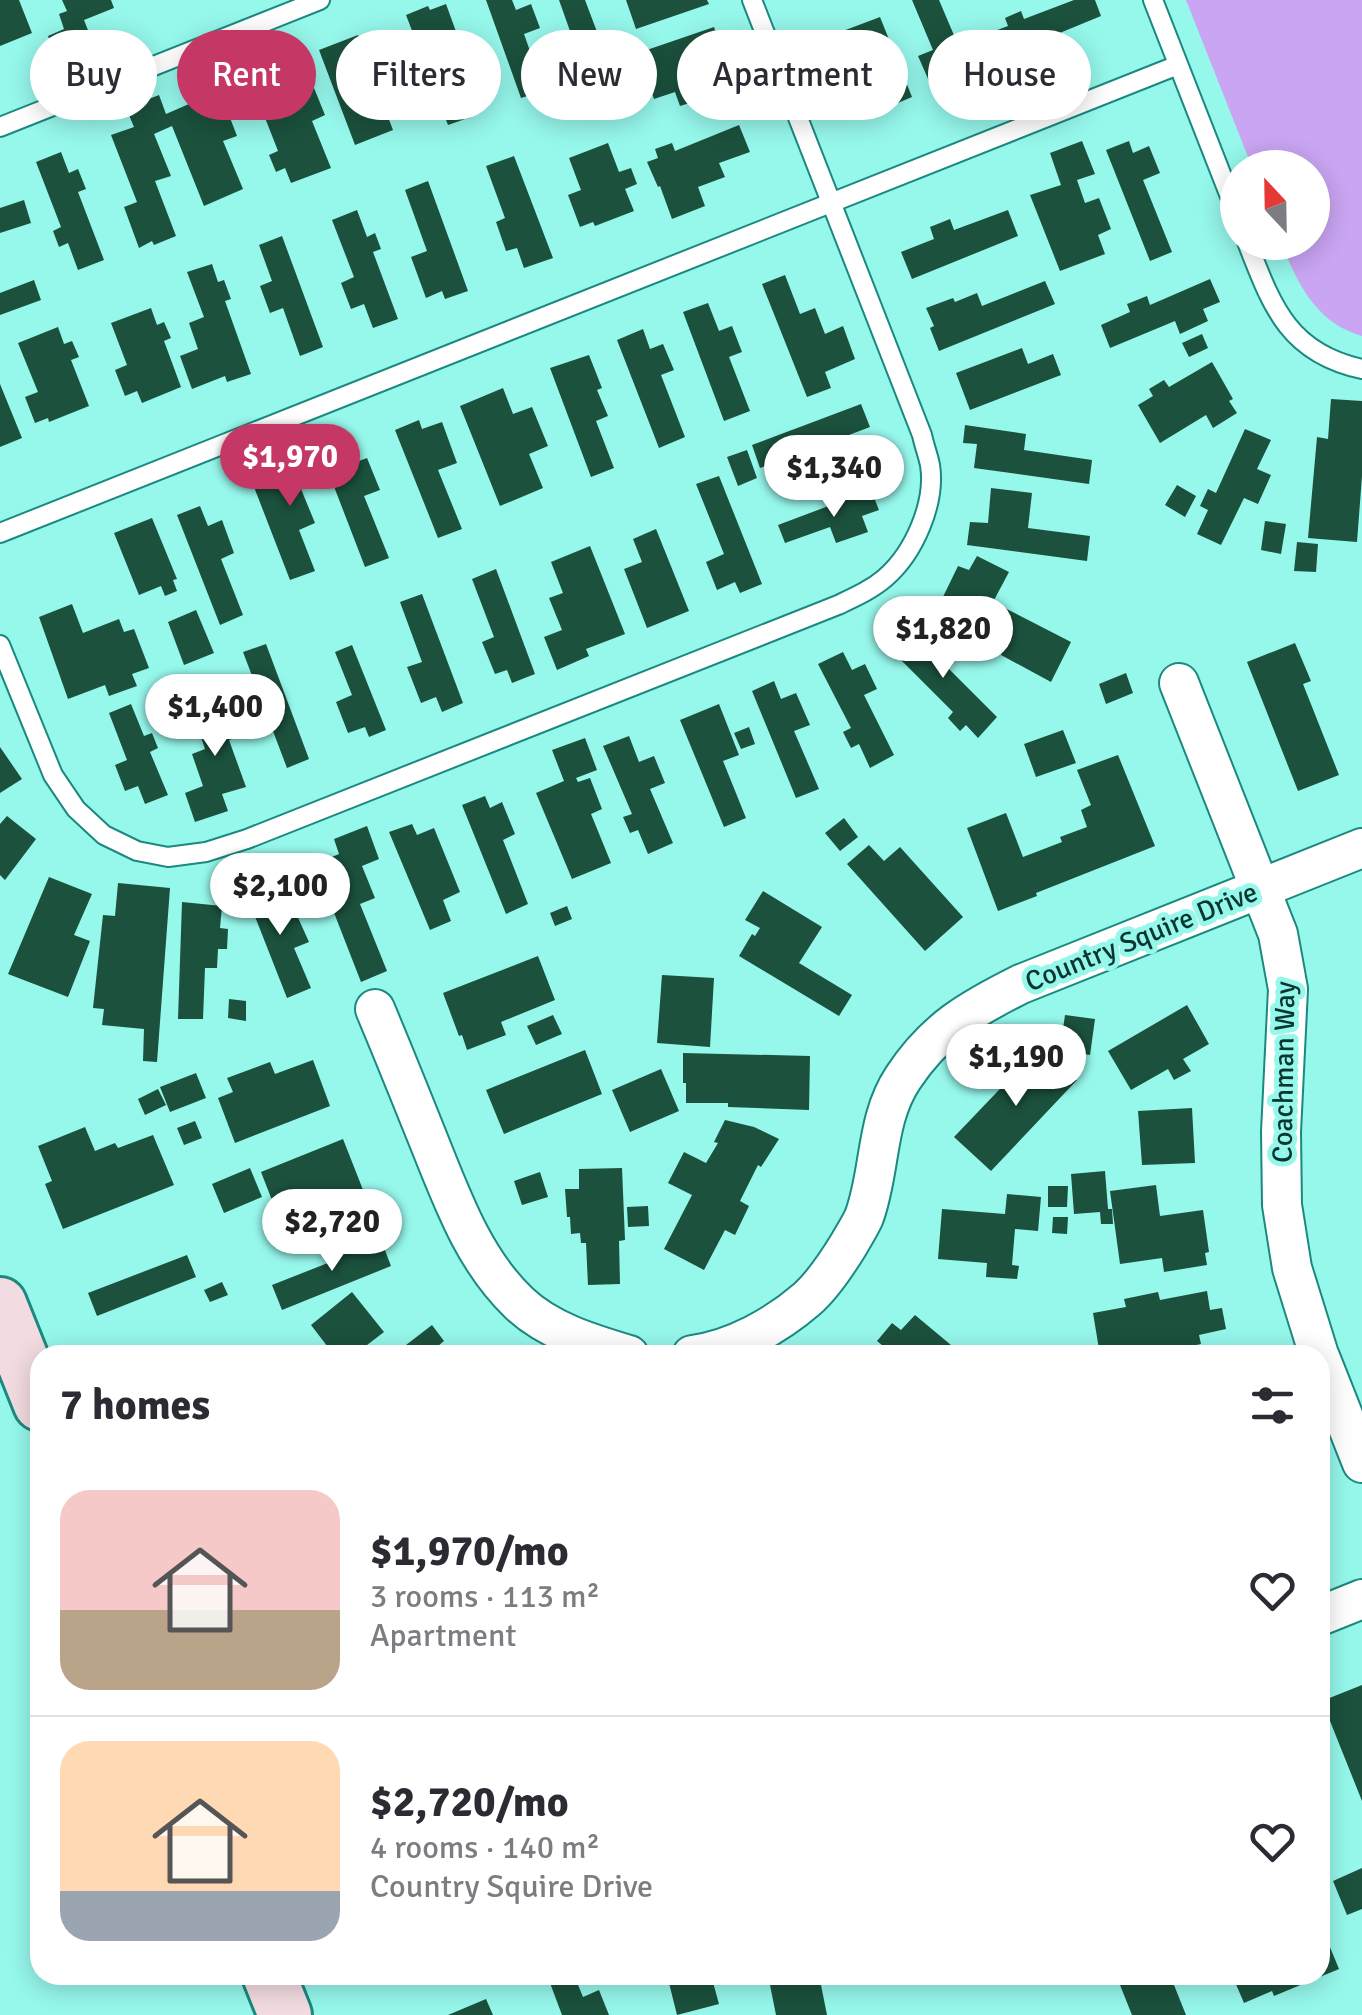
<!DOCTYPE html>
<html lang="en">
<head>
<meta charset="utf-8">
<style>
	:root { --surface:#fff; --page:#f2f2f3; --text:#2b2b33; --muted:#7c7c81; --line:#e1e1e2; --accent:#c53865 }
	body { margin:0; font-family:Signika,sans-serif; background:var(--page); color:var(--text); height:100vh; display:flex; flex-direction:column; font-size:38px; white-space:nowrap }
	* { box-sizing:border-box; margin:0 }
	p { font-size:32px; color:var(--muted) }
	.icon { flex:none; width:55px; height:55px; fill:none; stroke:currentColor; stroke-width:2; stroke-linecap:round; stroke-linejoin:round }
	.map { position:relative; flex:1; overflow:hidden }
	.side { position:absolute; left:30px; top:1345px; width:1300px; height:640px; display:flex; flex-direction:column; background:var(--surface); border-radius:30px; box-shadow:0 5px 25px #0003 }
	.side>* { flex:none }
	.top-card { position:absolute; left:30px; top:30px; width:1302px; height:90px; display:flex; gap:20px }
	.needle { width:65px; rotate:338deg }
	.controls { position:absolute; left:1220px; top:150px; display:grid; gap:20px }
	.controls a { display:grid; place-items:center; width:110px; height:110px; border-radius:50%; background:var(--surface); box-shadow:0 5px 25px #0003; font-size:50px }
	.price { position:absolute; translate:-50% -85px; padding:0 22px; border-radius:35px; background:#fff; color:#222; font-size:32px; line-height:65px; filter:drop-shadow(0 2px 5px #0008) }
	.price::after { content:''; position:absolute; left:50%; top:60px; width:30px; height:22px; margin-left:-15px; background:inherit; clip-path:polygon(0 0,100% 0,50% 100%) }
	.price.current { background:var(--accent); color:#fff }
	ul { padding:0; list-style:none }
	li { display:flex; align-items:center; gap:30px; height:250px; padding:0 30px }
	li+li { border-top:2px solid var(--line) }
	li span { display:grid; place-items:center; flex:none; width:280px; height:200px; border-radius:30px; color:#555 }
	li>.icon { margin-inline-start:auto }
	span .icon { width:120px; height:120px; fill:#fffc; stroke-width:1 }
	li b { font-size:42px }
	h2 { display:flex; justify-content:space-between; align-items:center; height:120px; padding:0 30px; font-size:42px }
	.tag { padding:0 35px; border-radius:45px; background:var(--surface); box-shadow:0 5px 25px #0003; font-size:35px; line-height:90px }
	.tag.current { background:var(--accent); color:#fff }
	.map>svg:first-child { display:block }
</style>
</head>
<body>
<div class="map">
<svg width="1362" height="2015" viewBox="0 0 1362 2015">
	<rect width="100%" height="100%" fill="#96f7eb"/>
	<!-- green -->
	<path fill="#caa5f3" d="M 1186,0 L 1362,0 L 1362,336 C 1316,323 1298,284 1281,243 L 1312,242 L 1312,168 L 1252,167 Z"/>
	<!-- building -->
	<path fill="#1b513d" d="M 0,0 L 19,0 L 32,33 L 0,46 Z
		M 62,0 L 111,0 L 114,8 L 84,20 L 97,53 L 61,68 L 48,36 L 64,29 L 59,14 L 67,11 Z
		M 486,0 L 512,0 L 516,10 L 531,4 L 540,28 L 524,34 L 544,91 L 521,98 Z
		M 559,0 L 585,0 L 605,53 L 581,62 Z
		M 626,0 L 707,0 L 709,4 L 636,29 Z
		M 912,0 L 939,0 L 976,87 L 953,96 L 944,75 L 929,81 L 918,56 L 933,50 Z
		M 1074,0 L 1095,0 L 1101,16 L 994,60 L 984,35 L 1008,26 L 1005,18 L 1021,11 L 1024,19 Z
		M 446,4 L 458,37 L 455,38 L 463,58 L 450,63 L 471,117 L 448,125 L 406,15 L 428,6 L 430,10 Z
		M 880,17 L 912,97 L 867,116 L 858,95 L 844,102 L 832,69 L 817,75 L 804,42 L 833,31 L 835,34 Z
		M 714,27 L 730,74 L 745,68 L 757,102 L 723,113 L 711,79 L 701,84 L 706,98 L 680,106 L 675,92 L 654,99 L 638,53 Z
		M 358,35 L 364,50 L 377,46 L 390,78 L 375,83 L 393,130 L 355,145 L 319,50 Z
		M 993,61 L 1000,80 L 982,87 L 975,67 Z
		M 314,88 L 325,115 L 312,121 L 331,168 L 291,183 L 285,168 L 276,172 L 269,155 L 278,151 L 260,105 L 300,89 L 302,93 Z
		M 159,95 L 166,114 L 205,97 L 213,116 L 227,110 L 237,136 L 223,141 L 243,189 L 204,206 L 172,126 L 154,134 L 171,176 L 155,181 L 176,236 L 154,245 L 152,241 L 139,248 L 124,207 L 137,202 L 111,135 L 134,127 L 126,108 Z
		M 739,125 L 750,152 L 719,163 L 725,177 L 698,187 L 705,206 L 672,219 L 660,186 L 658,187 L 647,162 L 658,158 L 655,149 L 672,143 L 675,151 Z
		M 1082,141 L 1095,174 L 1077,180 L 1085,203 L 1099,198 L 1111,229 L 1098,235 L 1105,254 L 1060,271 L 1030,195 L 1061,185 L 1050,153 Z
		M 1129,141 L 1133,153 L 1149,146 L 1160,173 L 1143,180 L 1172,252 L 1150,261 L 1106,150 Z
		M 608,143 L 619,172 L 631,168 L 637,184 L 625,189 L 634,211 L 595,226 L 593,222 L 580,227 L 568,195 L 581,190 L 569,158 Z
		M 61,152 L 69,173 L 78,169 L 86,189 L 78,192 L 104,260 L 78,270 L 68,243 L 59,247 L 53,231 L 61,227 L 36,162 Z
		M 514,156 L 553,258 L 524,268 L 517,248 L 506,251 L 496,222 L 505,218 L 486,166 Z
		M 428,181 L 468,291 L 445,299 L 442,291 L 426,298 L 411,257 L 427,251 L 405,190 Z
		M 24,200 L 31,223 L 0,233 L 0,208 Z
		M 357,210 L 367,237 L 375,233 L 381,249 L 373,252 L 398,319 L 373,328 L 364,304 L 351,309 L 341,283 L 354,277 L 332,220 Z
		M 1008,210 L 1018,236 L 912,279 L 901,252 L 934,239 L 930,227 L 950,219 L 954,230 Z
		M 282,236 L 323,347 L 300,356 L 283,308 L 270,313 L 260,286 L 272,281 L 259,245 Z
		M 212,264 L 218,282 L 224,280 L 231,299 L 225,301 L 251,374 L 227,382 L 225,376 L 192,389 L 180,356 L 198,349 L 189,323 L 204,317 L 187,272 Z
		M 785,275 L 800,314 L 815,308 L 825,334 L 843,326 L 855,359 L 825,372 L 831,388 L 807,397 L 762,284 Z
		M 1210,279 L 1220,302 L 1203,309 L 1208,321 L 1180,334 L 1175,321 L 1110,348 L 1101,325 L 1130,312 L 1127,304 L 1147,296 L 1150,305 Z
		M 34,280 L 41,300 L 0,315 L 0,293 Z
		M 1045,281 L 1055,304 L 939,351 L 930,328 L 934,326 L 926,308 L 953,298 L 955,302 L 977,293 L 982,306 Z
		M 708,303 L 719,331 L 732,326 L 742,352 L 729,357 L 750,411 L 724,421 L 683,312 Z
		M 151,308 L 157,325 L 164,322 L 171,338 L 164,341 L 181,387 L 142,403 L 137,391 L 125,396 L 115,370 L 127,365 L 111,323 Z
		M 58,327 L 64,344 L 72,341 L 79,357 L 71,360 L 89,406 L 49,422 L 48,418 L 35,423 L 25,397 L 38,392 L 18,343 Z
		M 643,329 L 650,349 L 663,344 L 674,370 L 661,375 L 685,437 L 659,448 L 617,340 Z
		M 1202,334 L 1208,348 L 1189,357 L 1182,343 Z
		M 1022,348 L 1028,364 L 1053,354 L 1061,375 L 970,410 L 956,373 Z
		M 589,355 L 602,388 L 597,390 L 608,416 L 596,421 L 614,468 L 591,477 L 550,368 Z
		M 1212,362 L 1233,399 L 1229,401 L 1237,413 L 1213,428 L 1206,415 L 1160,443 L 1138,405 L 1153,396 L 1149,389 L 1164,380 L 1169,387 Z
		M 0,384 L 22,438 L 0,447 Z
		M 503,388 L 513,414 L 532,407 L 548,446 L 529,454 L 543,488 L 500,506 L 460,406 Z
		M 1331,399 L 1362,401 L 1362,476 L 1357,542 L 1308,538 L 1317,437 L 1328,439 Z
		M 861,404 L 870,427 L 849,435 L 857,457 L 826,469 L 818,446 L 760,468 L 752,445 Z
		M 419,420 L 422,429 L 442,422 L 457,463 L 438,470 L 462,529 L 438,538 L 395,430 Z
		M 965,425 L 1026,434 L 1024,450 L 1092,460 L 1089,484 L 974,468 L 977,444 L 963,443 Z
		M 1245,429 L 1271,440 L 1257,469 L 1271,475 L 1258,504 L 1244,498 L 1221,545 L 1197,534 L 1208,510 L 1200,506 L 1208,489 L 1216,493 Z
		M 307,449 L 320,481 L 301,489 L 315,523 L 299,530 L 315,571 L 290,580 L 254,487 L 272,480 L 266,465 Z
		M 346,449 L 351,464 L 367,458 L 380,490 L 364,496 L 389,558 L 365,567 L 323,458 Z
		M 747,450 L 757,478 L 738,486 L 727,457 Z
		M 719,476 L 762,584 L 740,593 L 735,582 L 717,590 L 706,562 L 724,554 L 696,484 Z
		M 1177,485 L 1196,496 L 1185,517 L 1165,505 Z
		M 991,488 L 1032,493 L 1028,528 L 1090,536 L 1087,561 L 967,545 L 970,522 L 988,523 Z
		M 871,490 L 879,510 L 862,516 L 868,532 L 836,543 L 830,527 L 785,543 L 778,525 Z
		M 200,506 L 208,526 L 222,520 L 234,553 L 221,559 L 243,615 L 220,625 L 177,515 Z
		M 152,518 L 177,579 L 173,580 L 177,591 L 165,596 L 161,586 L 139,595 L 114,533 Z
		M 1265,521 L 1286,524 L 1281,554 L 1261,550 Z
		M 656,529 L 689,611 L 647,628 L 624,569 L 642,562 L 633,539 Z
		M 1297,542 L 1318,544 L 1316,572 L 1294,571 Z
		M 590,546 L 625,634 L 586,649 L 589,656 L 557,670 L 544,637 L 562,630 L 549,598 L 563,593 L 551,562 Z
		M 977,556 L 1009,572 L 993,602 L 1071,642 L 1051,682 L 1001,655 L 1009,638 L 940,603 L 958,566 L 969,570 Z
		M 496,569 L 535,674 L 512,683 L 507,670 L 495,674 L 482,642 L 494,637 L 472,579 Z
		M 422,594 L 463,703 L 442,712 L 436,697 L 421,703 L 407,667 L 422,662 L 400,602 Z
		M 72,604 L 83,633 L 119,619 L 124,632 L 134,629 L 149,668 L 132,674 L 137,686 L 109,696 L 105,685 L 68,699 L 39,617 Z
		M 196,610 L 214,653 L 184,665 L 168,622 Z
		M 907,627 L 927,647 L 937,637 L 957,656 L 947,667 L 997,717 L 978,738 L 966,725 L 960,731 L 948,718 L 953,712 L 888,647 Z
		M 1295,643 L 1311,681 L 1303,684 L 1339,775 L 1298,791 L 1247,662 Z
		M 266,644 L 309,759 L 287,768 L 243,652 Z
		M 352,645 L 386,730 L 369,737 L 365,727 L 348,733 L 336,702 L 352,695 L 335,652 Z
		M 843,652 L 852,670 L 865,664 L 877,689 L 864,695 L 894,755 L 870,768 L 859,744 L 851,748 L 843,732 L 851,728 L 818,664 Z
		M 1126,673 L 1133,693 L 1106,704 L 1099,684 Z
		M 774,681 L 781,699 L 796,693 L 810,725 L 794,731 L 819,789 L 796,798 L 752,691 Z
		M 226,694 L 241,736 L 229,740 L 246,787 L 222,794 L 228,811 L 195,822 L 185,793 L 203,786 L 192,754 L 205,749 L 191,707 Z
		M 131,704 L 144,736 L 152,733 L 158,748 L 150,752 L 168,795 L 145,804 L 138,786 L 125,791 L 115,765 L 127,760 L 109,713 Z
		M 719,704 L 739,755 L 723,761 L 746,818 L 724,827 L 680,720 Z
		M 749,727 L 755,744 L 741,749 L 734,733 Z
		M 1063,730 L 1076,763 L 1036,777 L 1024,744 Z
		M 629,736 L 639,762 L 654,756 L 665,783 L 650,789 L 673,843 L 648,854 L 638,830 L 630,833 L 623,817 L 632,814 L 603,746 Z
		M 585,738 L 597,770 L 576,778 L 578,782 L 590,778 L 602,809 L 591,814 L 611,863 L 572,879 L 536,793 L 564,781 L 552,750 Z
		M 0,747 L 22,779 L 0,793 Z
		M 1118,755 L 1155,846 L 1036,893 L 1037,896 L 998,911 L 967,828 L 1006,813 L 1023,857 L 1062,842 L 1060,837 L 1087,827 L 1081,810 L 1091,805 L 1077,770 Z
		M 485,796 L 490,808 L 502,802 L 515,834 L 503,840 L 528,904 L 506,914 L 462,805 Z
		M 7,816 L 36,839 L 5,880 L 0,875 L 0,824 Z
		M 844,818 L 858,837 L 840,851 L 825,833 Z
		M 412,824 L 417,835 L 434,828 L 460,892 L 443,900 L 451,921 L 430,930 L 389,832 Z
		M 367,826 L 379,859 L 362,866 L 375,898 L 360,904 L 387,971 L 361,982 L 315,864 L 339,854 L 334,839 Z
		M 869,845 L 884,861 L 900,847 L 963,917 L 925,951 L 847,864 Z
		M 49,877 L 92,894 L 74,935 L 90,941 L 68,997 L 8,974 Z
		M 268,881 L 281,916 L 295,911 L 309,942 L 294,948 L 311,988 L 287,998 L 245,891 Z
		M 118,883 L 170,888 L 157,1062 L 143,1061 L 144,1029 L 102,1025 L 104,1009 L 93,1008 L 103,915 L 115,916 Z
		M 763,891 L 822,927 L 799,963 L 852,995 L 839,1016 L 739,956 L 752,934 L 755,936 L 760,928 L 745,920 Z
		M 182,902 L 222,906 L 220,928 L 228,929 L 227,949 L 218,949 L 217,968 L 205,968 L 203,1019 L 178,1019 Z
		M 567,906 L 572,919 L 555,926 L 550,913 Z
		M 538,956 L 555,1000 L 501,1022 L 506,1035 L 467,1050 L 462,1035 L 459,1036 L 443,993 Z
		M 662,975 L 714,978 L 710,1047 L 657,1043 Z
		M 229,999 L 246,1001 L 246,1021 L 228,1018 Z
		M 1187,1005 L 1209,1044 L 1183,1059 L 1191,1071 L 1174,1080 L 1168,1069 L 1131,1090 L 1108,1051 Z
		M 553,1015 L 562,1034 L 536,1045 L 527,1026 Z
		M 1065,1015 L 1095,1019 L 1090,1055 L 1060,1050 Z
		M 1041,1046 L 1077,1080 L 991,1171 L 954,1137 Z
		M 585,1050 L 602,1094 L 504,1134 L 486,1090 Z
		M 683,1053 L 810,1056 L 809,1110 L 728,1107 L 728,1103 L 686,1103 L 686,1083 L 683,1083 Z
		M 313,1060 L 330,1106 L 235,1143 L 218,1098 L 233,1092 L 227,1078 L 270,1062 L 275,1074 Z
		M 661,1069 L 679,1111 L 630,1132 L 612,1090 Z
		M 196,1073 L 206,1098 L 170,1112 L 160,1087 Z
		M 158,1089 L 166,1105 L 145,1115 L 138,1099 Z
		M 1192,1108 L 1195,1163 L 1142,1165 L 1138,1111 Z
		M 725,1120 L 754,1127 L 779,1139 L 761,1167 L 758,1165 L 740,1201 L 749,1206 L 735,1235 L 725,1230 L 704,1270 L 664,1249 L 692,1195 L 668,1183 L 684,1152 L 706,1163 L 718,1143 L 714,1142 Z
		M 195,1121 L 202,1138 L 184,1145 L 177,1128 Z
		M 85,1127 L 95,1151 L 115,1143 L 118,1148 L 153,1135 L 174,1185 L 63,1229 L 45,1184 L 52,1181 L 38,1146 Z
		M 343,1139 L 367,1200 L 345,1209 L 351,1224 L 318,1237 L 312,1221 L 284,1231 L 261,1172 Z
		M 250,1168 L 262,1197 L 224,1213 L 212,1184 Z
		M 622,1168 L 625,1240 L 619,1241 L 620,1284 L 588,1285 L 586,1243 L 581,1243 L 580,1233 L 571,1234 L 570,1217 L 567,1217 L 565,1189 L 579,1189 L 579,1169 Z
		M 1105,1171 L 1108,1209 L 1112,1209 L 1113,1224 L 1101,1224 L 1100,1212 L 1074,1214 L 1071,1174 Z
		M 540,1172 L 548,1197 L 522,1205 L 514,1181 Z
		M 1156,1185 L 1160,1216 L 1203,1210 L 1209,1252 L 1205,1253 L 1207,1265 L 1164,1272 L 1162,1258 L 1120,1264 L 1110,1191 Z
		M 1048,1186 L 1068,1186 L 1067,1207 L 1048,1207 Z
		M 1007,1194 L 1041,1197 L 1038,1231 L 1015,1229 L 1012,1265 L 1019,1266 L 1017,1279 L 986,1277 L 987,1263 L 938,1259 L 942,1209 L 1005,1214 Z
		M 648,1206 L 649,1226 L 628,1227 L 627,1207 Z
		M 1053,1217 L 1068,1217 L 1067,1234 L 1052,1233 Z
		M 381,1240 L 391,1266 L 282,1310 L 272,1285 L 338,1259 L 335,1252 L 349,1246 L 352,1251 Z
		M 187,1255 L 196,1277 L 97,1316 L 88,1293 Z
		M 222,1282 L 228,1295 L 210,1302 L 204,1290 Z
		M 1207,1291 L 1210,1310 L 1222,1308 L 1226,1329 L 1199,1335 L 1201,1344 L 1173,1350 L 1173,1355 L 1100,1355 L 1093,1313 L 1126,1307 L 1124,1299 L 1158,1292 L 1160,1300 Z
		M 352,1292 L 384,1332 L 354,1355 L 334,1355 L 311,1325 Z
		M 915,1315 L 963,1355 L 894,1355 L 877,1341 L 892,1323 L 901,1330 Z
		M 432,1325 L 444,1341 L 438,1346 L 444,1355 L 393,1355 Z
		M 1362,1685 L 1362,1801 L 1322,1701 Z
		M 1362,1868 L 1362,1909 L 1347,1915 L 1333,1881 Z
		M 1320,1923 L 1339,1969 L 1274,1996 L 1272,1991 L 1244,2003 L 1232,1975 L 1320,1975 Z
		M 547,1975 L 574,1975 L 583,1997 L 599,1990 L 609,2015 L 562,2015 Z
		M 667,1975 L 711,1975 L 719,2004 L 677,2015 Z
		M 768,1975 L 819,1975 L 827,2015 L 776,2015 Z
		M 1131,1975 L 1170,1975 L 1186,2015 L 1132,2015 L 1118,1980 Z
		M 486,1999 L 493,2015 L 448,2015 Z"/>
	<g fill="none" stroke-linecap="round" stroke-linejoin="round">
		<!-- lane casing -->
		<g stroke="#1b897f" stroke-width="22">
			<path id="lane" d="M 1153,0 L 1238,217
				M 0,127 L 320,0
				M 1247,242 C 1272,306 1288,353 1362,369
				M 0,533 L 1178,65
				M 0,645 L 53,775 L 76,809 L 104,835 L 137,851 L 168,857 L 206,852 L 247,839 L 838,605 C 855,597 871,590 885,578 C 914,553 936,503 930,465 C 928,455 924,445 922,435 L 752,0"/>
		</g>
		<!-- street casing -->
		<g stroke="#1b897f" stroke-width="42">
			<path id="street" d="M 1179,683 L 1278,934 L 1288,989 L 1281,1132 L 1282,1205 L 1292,1268 L 1319,1355
				M 375,1009 C 394,1054 412,1099 430,1144 C 453,1201 474,1260 519,1303 C 548,1331 592,1344 629,1355
				M 692,1355 C 733,1350 776,1326 807,1299 C 824,1284 838,1262 849,1244 C 854,1235 860,1226 864,1217 C 881,1171 875,1120 903,1078 C 935,1029 971,1009 1021,984 L 1362,848
				M 1320,1357 L 1362,1463
				M 1320,1616 L 1362,1599"/>
		</g>
		<!-- secondary casing -->
		<g stroke="#1b897f" stroke-width="58">
			<path id="secondary" d="M 0,1304 L 40,1404
				M 269,1975 L 285,2015"/>
		</g>
		<!-- lane -->
		<use href="#lane" stroke="#fff" stroke-width="18"/>
		<!-- street -->
		<use href="#street" stroke="#fff" stroke-width="38"/>
		<!-- secondary -->
		<use href="#secondary" stroke="#f3dce1" stroke-width="52"/>
	</g>
	<g text-anchor="middle" stroke-width="10" stroke-linejoin="round" paint-order="stroke">
		<!-- street labels -->
		<g font-size="28" fill="#0a3631" stroke="#96f7eb">
			<text transform="translate(1141 936) rotate(-22)" y="10">Country Squire Drive</text>
			<text transform="translate(1283 1072) rotate(-89)" y="10">Coachman Way</text>
		</g>
	</g>
</svg>
<div class="controls">
<a><svg class="needle" viewBox="-14 -14 28 28"><path d="M0-13l5 13h-10z" fill="#e53935"/><path d="M0 13l5-13h-10z" fill="#7c7c81"/></svg></a>
</div>
<b class="price current" style="left:290px;top:509px">$1,970</b>
<b class="price" style="left:834px;top:520px">$1,340</b>
<b class="price" style="left:943px;top:681px">$1,820</b>
<b class="price" style="left:215px;top:759px">$1,400</b>
<b class="price" style="left:280px;top:938px">$2,100</b>
<b class="price" style="left:1016px;top:1109px">$1,190</b>
<b class="price" style="left:332px;top:1274px">$2,720</b>
<div class="top-card">
<a class="tag">Buy</a>
<a class="tag current">Rent</a>
<a class="tag">Filters</a>
<a class="tag">New</a>
<a class="tag">Apartment</a>
<a class="tag">House</a>
</div>
<section class="side">
<h2>7 homes<svg class="icon" aria-label="filters" viewBox="0 0 24 24"><path d="M4 7h16M4 17h16"/><circle cx="9" cy="7" r="2"/><circle cx="15" cy="17" r="2"/></svg></h2>
<ul>
<li><span style="background:linear-gradient(#f6c9c9 60%,#b9a48a 0)"><svg class="icon" aria-label="home" viewBox="0 0 24 24"><path d="M3 11l9-7 9 7M6 9v11h12V9"/></svg></span><div><b>$1,970/mo</b><p>3 rooms · 113 m²</p><p>Apartment</p></div><svg class="icon" aria-label="heart" viewBox="0 0 24 24"><path d="M12 20l-8-8c-3-5 5-10 8-4 3-6 11-1 8 4z"/></svg></li>
<li><span style="background:linear-gradient(#ffd9b3 75%,#9aa5b1 0)"><svg class="icon" aria-label="home" viewBox="0 0 24 24"><path d="M3 11l9-7 9 7M6 9v11h12V9"/></svg></span><div><b>$2,720/mo</b><p>4 rooms · 140 m²</p><p>Country Squire Drive</p></div><svg class="icon" aria-label="heart" viewBox="0 0 24 24"><path d="M12 20l-8-8c-3-5 5-10 8-4 3-6 11-1 8 4z"/></svg></li>
</ul>
</section>
</div>
</body>
</html>
